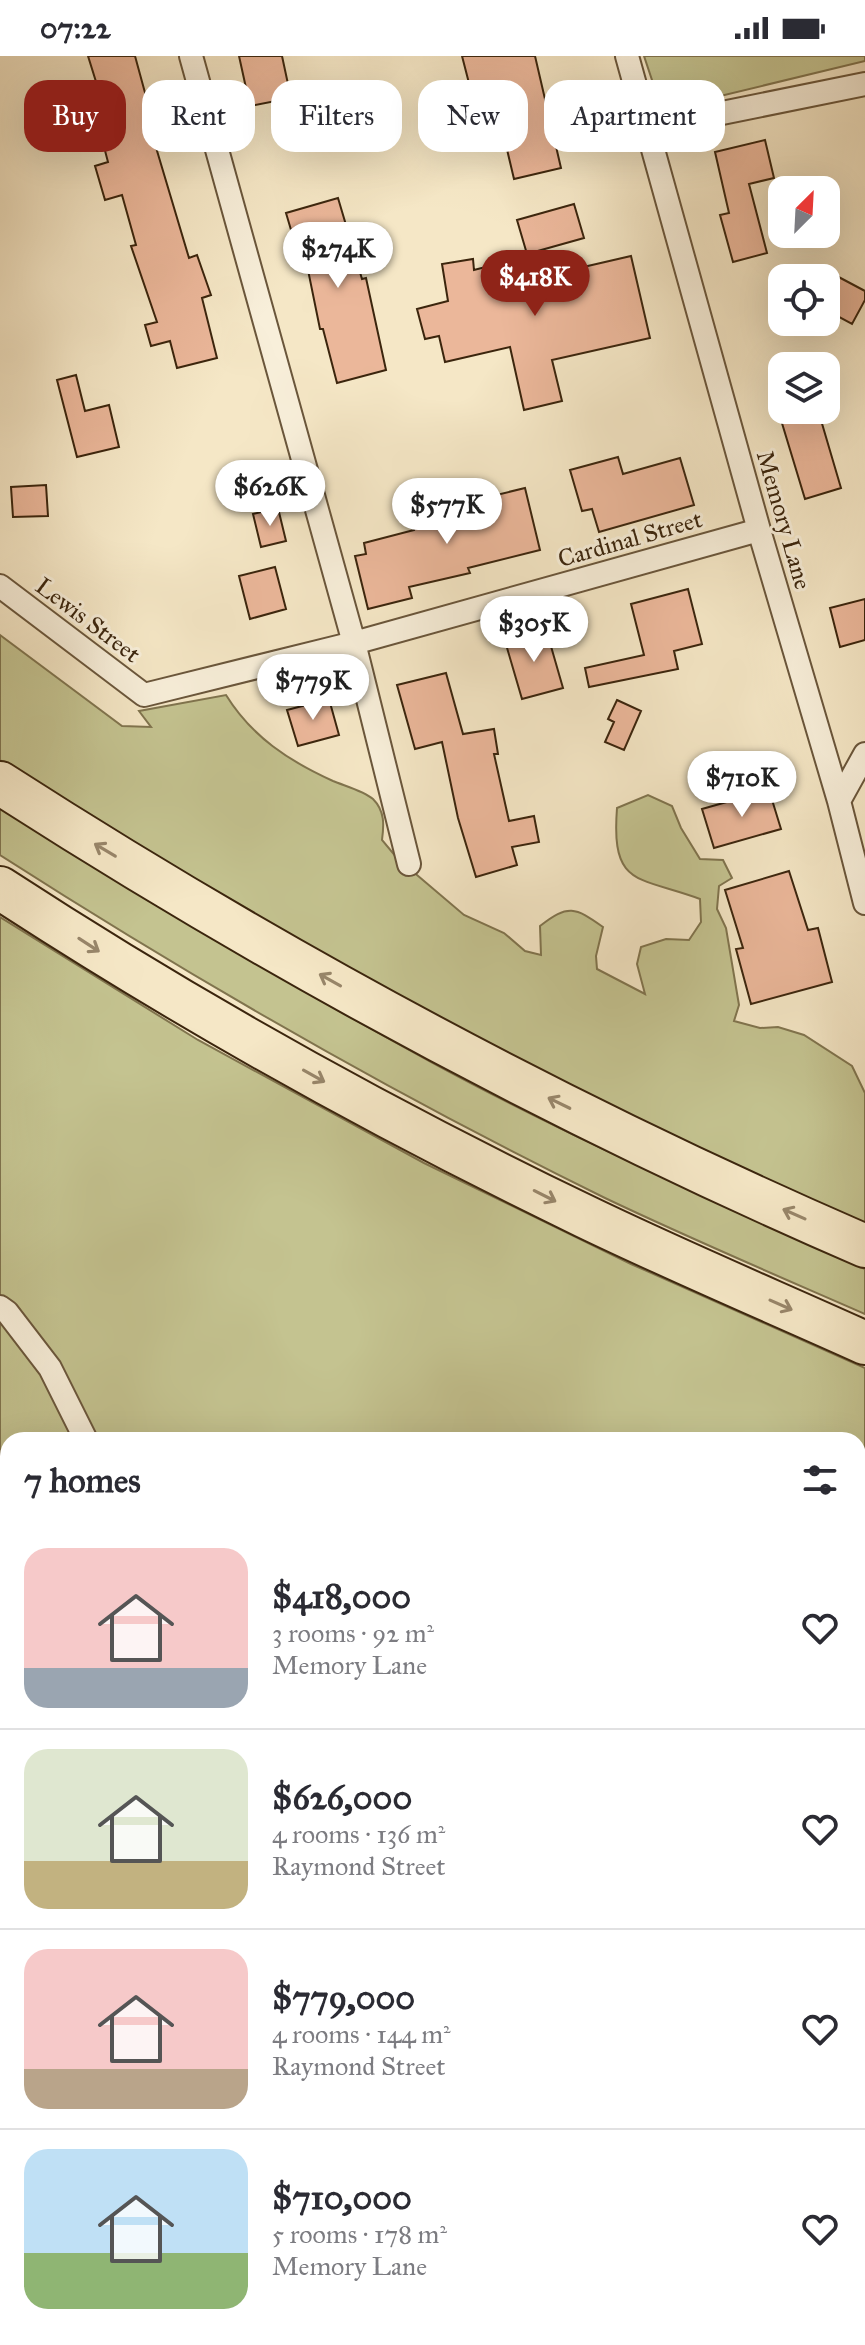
<!DOCTYPE html>
<html lang="en">
<head>
<meta charset="utf-8">
<style>
	:root { --surface:#fff; --page:#f2f2f3; --text:#2b2b33; --muted:#7c7c81; --line:#e1e1e2; --accent:#8f2418 }
	body { margin:0; font-family:"IM FELL Great Primer",serif; background:var(--page); color:var(--text); height:100vh; display:flex; flex-direction:column; font-size:30px; white-space:nowrap }
	* { box-sizing:border-box; margin:0 }
	p { font-size:26px; color:var(--muted) }
	.icon { flex:none; width:44px; height:44px; fill:none; stroke:currentColor; stroke-width:2; stroke-linecap:round; stroke-linejoin:round }
	.map { position:relative; flex:1; overflow:hidden }
	.panel { position:absolute; left:0px; top:1376px; width:866px; height:914px; display:flex; flex-direction:column; background:var(--surface); border-radius:24px 24px 0 0; box-shadow:0 8px 32px #0002 }
	.panel>* { flex:none }
	.guide { position:absolute; left:24px; top:24px; width:818px; height:72px; display:flex; gap:16px }
	.needle { width:52px; rotate:24deg }
	.controls { position:absolute; left:768px; top:120px; display:grid; gap:16px }
	.controls a { display:grid; place-items:center; width:72px; height:72px; border-radius:16px; background:var(--surface); box-shadow:0 8px 32px #0002; font-size:40px }
	.price { position:absolute; translate:-50% -68px; padding:0 18px; border-radius:28px; background:#fff; color:#222; font-size:26px; line-height:52px; filter:drop-shadow(0 2px 4px #0008) }
	.price::after { content:''; position:absolute; left:50%; top:48px; width:24px; height:18px; margin-left:-12px; background:inherit; clip-path:polygon(0 0,100% 0,50% 100%) }
	.price.active { background:var(--accent); color:#fff }
	ul { padding:0; list-style:none }
	li { display:flex; align-items:center; gap:24px; height:200px; padding:0 24px }
	li+li { border-top:2px solid var(--line) }
	li span { display:grid; place-items:center; flex:none; width:224px; height:160px; border-radius:24px; color:#555 }
	li>.icon { margin-inline-start:auto }
	span .icon { width:96px; height:96px; fill:#fffc; stroke-width:1 }
	li b { font-size:34px }
	h2 { display:flex; justify-content:space-between; align-items:center; height:96px; padding:0 24px; font-size:34px }
	.chip { padding:0 28px; border-radius:24px; background:var(--surface); box-shadow:0 8px 32px #0002; font-size:28px; line-height:72px }
	.chip.active { background:var(--accent); color:#fff }
	.status { display:flex; justify-content:space-between; align-items:center; height:56px; padding:0 40px; background:var(--surface); direction:ltr }
	.status svg { height:22px; fill:currentColor }
	.map>svg:first-child { display:block }
</style>
</head>
<body>
<div class="status"><b>07:22</b><svg viewBox="0 0 49 12"><path d="M0 12V9h3v3zM5 12V6h3v6zM10 12V3h3v9zM15 12V0h3v12zM26 1h20v11H26zM47 4h2v5h-2z"/></svg></div>
<div class="map">
<svg width="865" height="2289" viewBox="0 0 865 2289">
	<rect width="100%" height="100%" fill="#f5e7c6"/>
	<filter id="stains"><feTurbulence type="fractalNoise" baseFrequency=".0025" numOctaves="4"/><feColorMatrix values="0 0 0 0 .2 0 0 0 0 .09 0 0 0 0 .02 0 0 0 .5 -.17"/></filter>
	<radialGradient id="worn" r=".72"><stop offset=".6" stop-color="#630" stop-opacity="0"/><stop offset="1" stop-color="#630" stop-opacity=".3"/></radialGradient>
	<!-- green -->
	<path fill="#c4c390" stroke="#80744e" stroke-width="2" d="M 644,0 L 865,0 L 865,5 L 683,49 L 668,48 L 658,42 Z
		M 0,579 L 122,670 L 151,671 L 139,655 L 226,639 C 252,681 289,705 333,725 C 345,730 364,735 373,743 C 385,755 384,769 382,784 L 397,802 L 464,859 L 504,877 L 525,895 L 541,899 L 540,870 C 568,848 575,851 603,871 L 596,900 L 597,913 L 645,938 L 637,908 L 641,891 L 666,883 L 689,884 L 701,866 L 700,843 C 637,820 611,831 617,752 L 648,739 L 672,750 L 681,772 L 700,803 L 723,804 L 732,822 L 719,830 L 717,853 L 726,872 L 739,949 L 734,965 L 760,972 L 778,971 L 804,979 L 852,1010 L 865,1037 L 865,1169 L 689,1093 L 412,952 L 79,756 L 0,704 Z
		M 0,752 C 143,840 286,927 433,1007 C 573,1083 720,1147 865,1213 L 865,1258 C 778,1220 691,1183 605,1142 C 397,1040 195,924 0,799 Z
		M 0,861 L 198,984 L 424,1107 L 631,1208 L 865,1312 L 865,1473 L 858,1466 L 858,1384 L 8,1384 L 8,2282 L 554,2282 L 557,2289 L 0,2289 Z
		M 858,1634 L 865,1635 L 865,1713 L 858,1714 Z
		M 858,1893 L 865,1908 L 865,2010 L 858,2009 Z"/>
	<!-- building -->
	<path fill="#ebb79a" stroke="#3b250d" stroke-width="2" d="M 88,0 L 135,0 L 156,77 L 152,78 L 189,202 L 197,199 L 211,239 L 202,242 L 217,302 L 177,312 L 170,285 L 151,290 L 145,269 L 157,266 L 131,190 L 136,189 L 122,139 L 105,144 L 95,110 L 108,106 L 97,64 L 107,61 Z
		M 239,0 L 282,0 L 291,42 L 250,50 Z
		M 462,0 L 535,0 L 561,112 L 514,123 L 491,26 L 470,31 Z
		M 765,84 L 774,122 L 749,128 L 767,197 L 733,206 L 720,159 L 729,157 L 715,96 Z
		M 338,142 L 362,223 L 366,222 L 386,314 L 337,327 L 323,273 L 320,273 L 307,209 L 302,211 L 286,157 Z
		M 574,148 L 584,182 L 527,198 L 517,164 Z
		M 528,200 L 539,242 L 584,232 L 579,212 L 631,200 L 650,282 L 552,304 L 562,345 L 524,354 L 510,291 L 445,306 L 439,280 L 425,283 L 417,253 L 448,245 L 442,208 L 473,203 L 474,214 Z
		M 833,218 L 865,235 L 865,244 L 852,268 L 826,254 L 826,233 Z
		M 76,319 L 85,355 L 109,349 L 119,391 L 77,401 L 57,324 Z
		M 778,354 L 818,354 L 841,432 L 805,443 Z
		M 618,401 L 623,418 L 680,402 L 694,449 L 599,476 L 592,453 L 582,455 L 570,414 Z
		M 46,429 L 48,460 L 13,461 L 11,431 Z
		M 525,432 L 540,494 L 468,512 L 470,517 L 409,531 L 412,542 L 368,553 L 355,500 L 366,498 L 364,487 L 414,474 L 411,462 L 485,445 L 484,442 Z
		M 278,452 L 286,485 L 261,491 L 253,458 Z
		M 275,511 L 286,553 L 250,563 L 239,520 Z
		M 688,533 L 702,588 L 674,595 L 678,613 L 589,631 L 585,612 L 644,599 L 631,548 Z
		M 865,543 L 865,584 L 840,591 L 830,552 Z
		M 546,573 L 563,632 L 522,643 L 505,585 Z
		M 446,617 L 463,678 L 494,673 L 498,698 L 494,698 L 509,765 L 534,760 L 539,786 L 512,791 L 517,809 L 476,821 L 458,762 L 442,686 L 415,693 L 397,629 Z
		M 329,643 L 339,679 L 298,690 L 287,654 Z
		M 617,644 L 641,655 L 624,694 L 605,686 L 614,666 L 608,663 Z
		M 769,734 L 781,773 L 714,792 L 702,753 Z
		M 789,815 L 808,874 L 818,872 L 832,926 L 751,948 L 736,893 L 743,892 L 725,834 Z"/>
	<g fill="none" stroke-linecap="round" stroke-linejoin="round">
		<!-- minor casing -->
		<g stroke="#6a563b" stroke-width="26">
			<path id="minor" d="M 191,0 L 354,587 L 409,808
				M 627,0 L 759,474 L 839,745 L 865,847
				M 648,72 L 865,28
				M 0,530 L 144,639 L 354,587 L 759,474
				M 839,745 L 865,698
				M 0,1251 L 7,1256 L 50,1312 L 86,1384
				M 0,1579 L 8,1581
				M 0,1790 L 8,1768
				M 858,2193 L 865,2195"/>
		</g>
		<!-- motorway casing -->
		<g stroke="#3b250d" stroke-width="46">
			<path id="motorway" d="M 0,727 C 275,904 565,1060 865,1190
				M 0,832 C 187,954 383,1063 584,1160 C 677,1205 772,1245 865,1287"/>
		</g>
		<!-- minor -->
		<use href="#minor" stroke="#f8efda" stroke-width="22"/>
		<!-- motorway -->
		<use href="#motorway" stroke="#f5e7c6" stroke-width="42"/>
	</g>
	<!-- one-way arrows -->
	<defs><path id="oneway-shaft" d="M-6 0H5M1.5-3L5.5 0L1.5 3" fill="none" stroke-width="1.6" stroke-linecap="round" stroke-linejoin="round" transform="scale(2)"/></defs>
	<g stroke="#98866a">
		<use href="#oneway-shaft" transform="translate(105 794) rotate(-149)"/>
		<use href="#oneway-shaft" transform="translate(89 889) rotate(33)"/>
		<use href="#oneway-shaft" transform="translate(330 924) rotate(-151)"/>
		<use href="#oneway-shaft" transform="translate(314 1020) rotate(29)"/>
		<use href="#oneway-shaft" transform="translate(559 1047) rotate(-154)"/>
		<use href="#oneway-shaft" transform="translate(545 1140) rotate(27)"/>
		<use href="#oneway-shaft" transform="translate(794 1158) rotate(-156)"/>
		<use href="#oneway-shaft" transform="translate(781 1249) rotate(24)"/>
	</g>
	<g text-anchor="middle" stroke-width="6" stroke-linejoin="round" paint-order="stroke">
		<!-- street labels -->
		<g font-size="24" fill="#3b250d" stroke="#f8efda">
			<text transform="translate(784 464) rotate(74)" y="8">Memory Lane</text>
			<text transform="translate(630 483) rotate(-16)" y="8">Cardinal Street</text>
			<text transform="translate(88 564) rotate(37)" y="8">Lewis Street</text>
		</g>
	</g>
	<rect width="100%" height="100%" filter="url(#stains)"/>
	<rect width="100%" height="100%" fill="url(#worn)"/>
</svg>
<div class="controls">
<a><svg class="needle" viewBox="-14 -14 28 28"><path d="M0-13l5 13h-10z" fill="#e53935"/><path d="M0 13l5-13h-10z" fill="#7c7c81"/></svg></a>
<a><svg class="icon" aria-label="locate" viewBox="0 0 24 24"><circle cx="12" cy="12" r="6"/><path d="M12 2v4M12 18v4M2 12h4M18 12h4"/></svg></a>
<a><svg class="icon" aria-label="layers" viewBox="0 0 24 24"><path d="M12 4l9 5-9 5-9-5zM3 14l9 5 9-5"/></svg></a>
</div>
<b class="price" style="left:338px;top:234px">$274K</b>
<b class="price active" style="left:535px;top:262px">$418K</b>
<b class="price" style="left:270px;top:472px">$626K</b>
<b class="price" style="left:447px;top:490px">$577K</b>
<b class="price" style="left:534px;top:608px">$305K</b>
<b class="price" style="left:313px;top:666px">$779K</b>
<b class="price" style="left:742px;top:763px">$710K</b>
<div class="guide">
<a class="chip active">Buy</a>
<a class="chip">Rent</a>
<a class="chip">Filters</a>
<a class="chip">New</a>
<a class="chip">Apartment</a>
</div>
<section class="panel">
<h2>7 homes<svg class="icon" aria-label="filters" viewBox="0 0 24 24"><path d="M4 7h16M4 17h16"/><circle cx="9" cy="7" r="2"/><circle cx="15" cy="17" r="2"/></svg></h2>
<ul>
<li><span style="background:linear-gradient(#f6c9c9 75%,#9aa5b1 0)"><svg class="icon" aria-label="home" viewBox="0 0 24 24"><path d="M3 11l9-7 9 7M6 9v11h12V9"/></svg></span><div><b>$418,000</b><p>3 rooms · 92 m²</p><p>Memory Lane</p></div><svg class="icon" aria-label="heart" viewBox="0 0 24 24"><path d="M12 20l-8-8c-3-5 5-10 8-4 3-6 11-1 8 4z"/></svg></li>
<li><span style="background:linear-gradient(#dfe7d0 70%,#c2b280 0)"><svg class="icon" aria-label="home" viewBox="0 0 24 24"><path d="M3 11l9-7 9 7M6 9v11h12V9"/></svg></span><div><b>$626,000</b><p>4 rooms · 136 m²</p><p>Raymond Street</p></div><svg class="icon" aria-label="heart" viewBox="0 0 24 24"><path d="M12 20l-8-8c-3-5 5-10 8-4 3-6 11-1 8 4z"/></svg></li>
<li><span style="background:linear-gradient(#f6c9c9 75%,#b9a48a 0)"><svg class="icon" aria-label="home" viewBox="0 0 24 24"><path d="M3 11l9-7 9 7M6 9v11h12V9"/></svg></span><div><b>$779,000</b><p>4 rooms · 144 m²</p><p>Raymond Street</p></div><svg class="icon" aria-label="heart" viewBox="0 0 24 24"><path d="M12 20l-8-8c-3-5 5-10 8-4 3-6 11-1 8 4z"/></svg></li>
<li><span style="background:linear-gradient(#bfe0f5 65%,#8fb573 0)"><svg class="icon" aria-label="home" viewBox="0 0 24 24"><path d="M3 11l9-7 9 7M6 9v11h12V9"/></svg></span><div><b>$710,000</b><p>5 rooms · 178 m²</p><p>Memory Lane</p></div><svg class="icon" aria-label="heart" viewBox="0 0 24 24"><path d="M12 20l-8-8c-3-5 5-10 8-4 3-6 11-1 8 4z"/></svg></li>
</ul>
</section>
</div>
</body>
</html>
